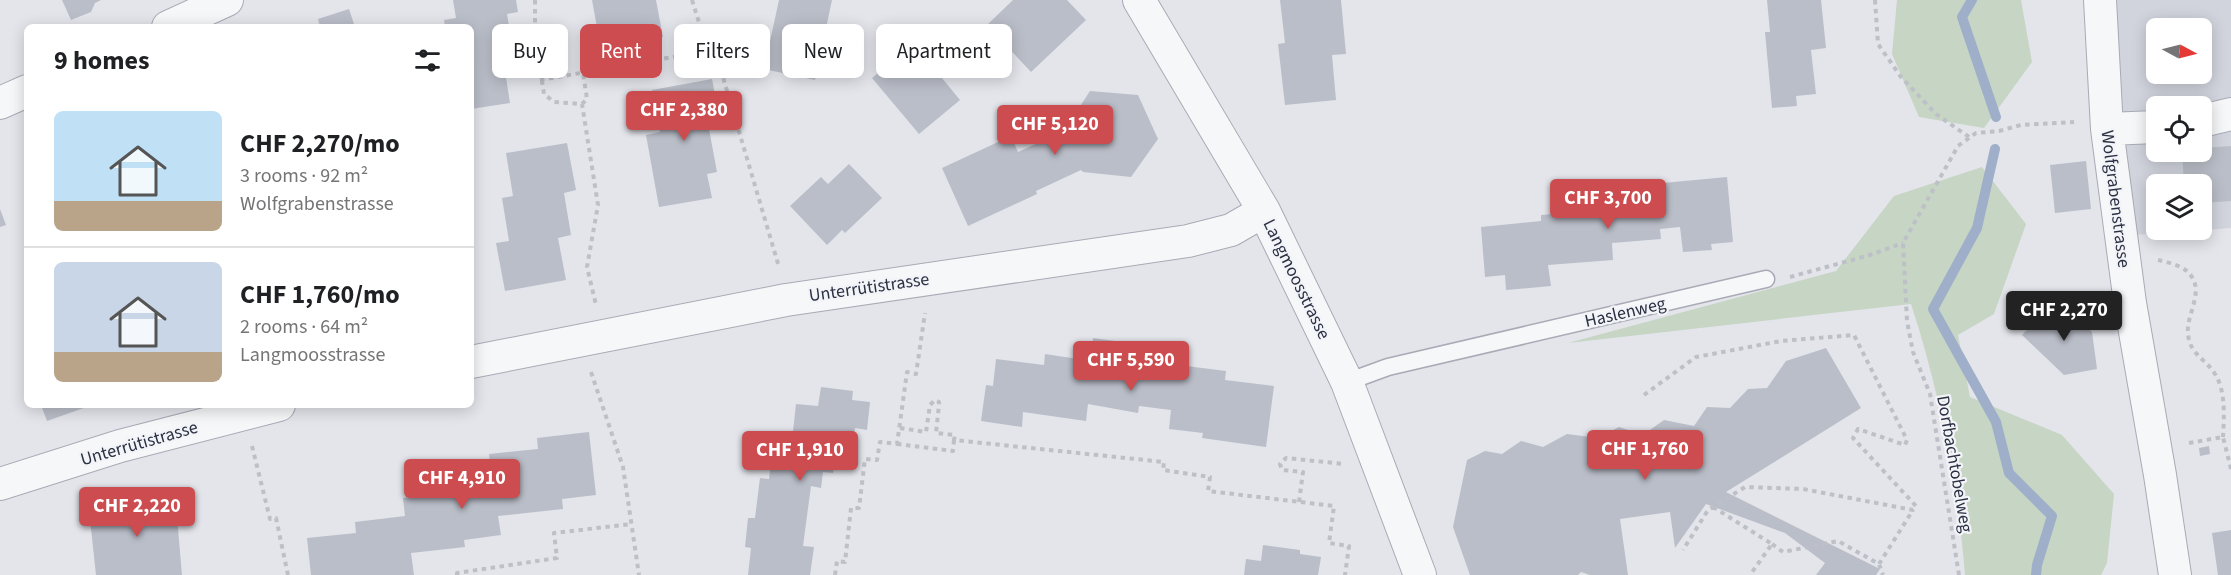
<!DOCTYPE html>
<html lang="en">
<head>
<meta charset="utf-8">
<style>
	:root { --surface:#fff; --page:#f2f2f2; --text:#202124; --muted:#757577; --line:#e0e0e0; --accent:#cc4c4f }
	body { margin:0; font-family:"Source Sans 3",sans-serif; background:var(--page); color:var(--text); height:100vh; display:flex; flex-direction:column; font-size:22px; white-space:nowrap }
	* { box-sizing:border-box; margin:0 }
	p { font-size:20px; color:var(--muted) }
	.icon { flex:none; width:33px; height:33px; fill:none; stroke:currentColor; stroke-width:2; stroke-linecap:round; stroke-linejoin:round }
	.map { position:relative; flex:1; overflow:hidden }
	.sheet { position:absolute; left:24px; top:24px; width:450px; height:384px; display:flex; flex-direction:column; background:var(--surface); border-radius:9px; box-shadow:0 3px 15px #0003 }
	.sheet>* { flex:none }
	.banner { position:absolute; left:492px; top:24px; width:570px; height:54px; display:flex; gap:12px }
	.needle { width:39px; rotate:97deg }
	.fabs { position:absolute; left:2146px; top:18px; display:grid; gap:12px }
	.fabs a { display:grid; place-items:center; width:66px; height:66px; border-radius:9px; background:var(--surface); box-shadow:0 3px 15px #0003; font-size:30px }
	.price { position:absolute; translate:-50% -51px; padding:0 14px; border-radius:6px; background:var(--accent); color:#fff; font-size:20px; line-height:39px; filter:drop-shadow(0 2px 3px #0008) }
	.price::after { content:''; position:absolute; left:50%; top:36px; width:18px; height:14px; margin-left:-9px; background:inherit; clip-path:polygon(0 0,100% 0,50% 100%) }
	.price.on { background:#222; color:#fff }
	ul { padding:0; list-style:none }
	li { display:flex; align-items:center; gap:18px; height:150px; padding:0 30px }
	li+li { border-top:2px solid var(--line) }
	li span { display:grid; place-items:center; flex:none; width:168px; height:120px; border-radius:9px; color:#555 }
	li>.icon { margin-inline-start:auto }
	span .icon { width:72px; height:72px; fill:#fffc; stroke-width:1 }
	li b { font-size:26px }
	h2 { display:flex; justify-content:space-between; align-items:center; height:72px; padding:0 30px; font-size:26px }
	.pill { padding:0 21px; border-radius:9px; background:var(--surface); box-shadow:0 3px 15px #0003; font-size:21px; line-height:54px }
	.pill.on { background:var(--accent); color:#fff }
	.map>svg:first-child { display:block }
</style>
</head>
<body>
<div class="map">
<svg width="2231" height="575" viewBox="0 0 2231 575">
	<rect width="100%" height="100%" fill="#e3e5eb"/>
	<!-- built -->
	<path fill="#d1d4dd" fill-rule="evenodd" d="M 2115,0 L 2231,0 L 2231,228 L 2135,235 L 2119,108 ZM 2157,28 L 2202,28 L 2202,74 L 2157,74 ZM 2157,106 L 2202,106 L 2202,152 L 2157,152 ZM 2157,184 L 2202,184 L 2202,230 L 2157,230 Z"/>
	<!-- green -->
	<path fill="#c7d5c4" d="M 1897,0 L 2021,0 L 2032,62 L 1984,128 L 1919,117 L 1892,54 Z
		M 1982,167 L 2026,224 L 1994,314 L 1958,335 L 1970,397 L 2062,435 L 2114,494 L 2107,563 L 2101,575 L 1965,575 C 1958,486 1939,389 1911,304 L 1568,343 L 1836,271 L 1894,196 Z"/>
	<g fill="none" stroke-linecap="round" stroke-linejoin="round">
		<!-- stream -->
		<path stroke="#9fafca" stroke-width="10" d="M 1972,0 L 1962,17 L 1996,117
			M 1995,149 L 1977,228 L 1933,309 L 1996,422 L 2009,473 L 2052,516 L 2037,565 L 2036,575"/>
	</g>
	<!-- building -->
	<path fill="#babec8" d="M 62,0 L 101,0 L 95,3 L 91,12 L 71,20 Z
		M 453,0 L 516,0 L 518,12 L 507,14 L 514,56 L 503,58 L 510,103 L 471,109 L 471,27 L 445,27 L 444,20 L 456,18 Z
		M 592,0 L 656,0 L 663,37 L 601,49 Z
		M 779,0 L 832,0 L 815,80 L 764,69 Z
		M 1013,0 L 1067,0 L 1086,20 L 1031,72 L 987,25 Z
		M 1280,0 L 1341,0 L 1346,54 L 1332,55 L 1336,100 L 1285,105 L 1278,44 L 1285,43 Z
		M 1767,0 L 1821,0 L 1826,48 L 1811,50 L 1816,94 L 1796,96 L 1797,106 L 1772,108 L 1765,32 L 1770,32 Z
		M 349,9 L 355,27 L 320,27 L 318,19 Z
		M 914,44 L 960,100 L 919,134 L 872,78 Z
		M 712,79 L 721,127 L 709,129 L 717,172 L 707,174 L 712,198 L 659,207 L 646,135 L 660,132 L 652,90 Z
		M 1090,91 L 1138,95 L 1158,139 L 1131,177 L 1083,172 L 1081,170 L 1036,191 L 1037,194 L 968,226 L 942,168 L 1011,136 L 1018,152 L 1064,131 Z
		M 567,143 L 576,190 L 564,193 L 571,235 L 558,238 L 566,280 L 505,291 L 496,243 L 509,241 L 502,198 L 513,196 L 506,153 Z
		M 2231,146 L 2231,201 L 2202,203 L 2202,184 L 2184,184 L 2182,152 L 2202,152 L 2202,148 Z
		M 2086,161 L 2091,209 L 2055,213 L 2050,165 Z
		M 849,164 L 882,198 L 845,233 L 842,230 L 827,245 L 790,206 L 821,177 L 828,184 Z
		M 1727,177 L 1733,242 L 1711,244 L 1712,250 L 1683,252 L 1680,227 L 1660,229 L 1661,239 L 1612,243 L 1613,260 L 1548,265 L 1551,286 L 1506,290 L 1505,275 L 1485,277 L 1481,227 L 1541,221 L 1541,215 L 1605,210 L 1604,195 L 1664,189 L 1663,183 Z
		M 0,209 L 6,225 L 0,227 Z
		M 2062,304 L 2092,332 L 2097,369 L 2064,375 L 2022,335 L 2038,318 L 2044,323 Z
		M 1093,338 L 1145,345 L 1144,353 L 1179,357 L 1178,365 L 1226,371 L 1225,380 L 1274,386 L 1266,447 L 1202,438 L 1203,433 L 1169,429 L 1171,410 L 1139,406 L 1138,413 L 1088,404 L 1086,421 L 1023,412 L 1022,427 L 981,421 L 986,385 L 993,386 L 996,359 L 1044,365 L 1045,354 L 1091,361 Z
		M 1826,348 L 1861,408 L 1726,492 L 1880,569 L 1876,575 L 1816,575 L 1825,563 L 1785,533 L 1706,504 L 1675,548 L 1670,512 L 1620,519 L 1628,575 L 1590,575 L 1581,572 L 1578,575 L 1470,575 L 1453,527 L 1467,460 L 1485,451 L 1502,454 L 1521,441 L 1543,447 L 1567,434 L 1598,438 L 1619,427 L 1643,435 L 1664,420 L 1694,426 L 1707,407 L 1730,408 L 1748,389 L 1767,388 L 1786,361 Z
		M 821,387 L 853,391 L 852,400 L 870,402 L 867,430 L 855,428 L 853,452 L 836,450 L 833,473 L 823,472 L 821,488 L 811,486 L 803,546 L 814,547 L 810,575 L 748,575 L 751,548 L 745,547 L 748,518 L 755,518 L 760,478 L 769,479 L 774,438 L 792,440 L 796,404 L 818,406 Z
		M 41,405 L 92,405 L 47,421 Z
		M 589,432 L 596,495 L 562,499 L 563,509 L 498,516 L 501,535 L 464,540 L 465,547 L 411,553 L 414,575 L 311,575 L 307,538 L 356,533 L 355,522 L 405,516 L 403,498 L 442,493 L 440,479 L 491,473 L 489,454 L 538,449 L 537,438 Z
		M 2209,446 L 2210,454 L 2200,456 L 2199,448 Z
		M 175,494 L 182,575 L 96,575 L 89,510 Z
		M 2231,530 L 2231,575 L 2218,575 L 2212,533 Z
		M 1263,545 L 1300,550 L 1300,554 L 1321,557 L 1318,575 L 1244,575 L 1246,559 L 1261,561 Z"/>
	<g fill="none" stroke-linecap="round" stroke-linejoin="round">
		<!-- lane casing -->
		<g stroke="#a8abb5" stroke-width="19">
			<path id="lane" d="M 1347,382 L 1388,367 L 1766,279"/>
		</g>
		<!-- street casing -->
		<g stroke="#a8abb5" stroke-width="34">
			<path id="street" d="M 1139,0 L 1264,211 L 1347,382 L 1420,575
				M 2100,0 L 2107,129 L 2130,303 L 2160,475 L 2175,575
				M 168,27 L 227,0
				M 0,103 L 27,91
				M 2202,121 L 2231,114
				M 2107,129 L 2157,127
				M 471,362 L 786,300 L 1188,241 L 1231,230 L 1264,211
				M 0,484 L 120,446 L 279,405"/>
		</g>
		<!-- path -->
		<path stroke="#bdc0c6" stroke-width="4" stroke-dasharray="4.5 4.5" stroke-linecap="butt" d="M 535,0 L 535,38 L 544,94 L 554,102 L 582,104 L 598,205 L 587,267 L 596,305
			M 692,0 L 708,51 L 715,50 L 779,267
			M 1875,0 L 1878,44 L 1901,77 L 1936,114 L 1969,137
			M 540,80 L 708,51
			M 582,104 L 587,99 L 583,73
			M 2158,260 C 2170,263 2187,266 2193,279 C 2202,295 2186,317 2188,333 C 2189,354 2206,359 2215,374 C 2226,391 2224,418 2223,437
			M 1790,277 L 1870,255 L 1903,243
			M 591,372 L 623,467 L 639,575
			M 1644,395 L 1696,357 L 1781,341 L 1854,335 L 1907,440 L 1905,445 L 1858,429 L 1853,438 L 1916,506 L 1913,510 L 1803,489 L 1745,487 L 1708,510 L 1683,550
			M 900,428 L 926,432 L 930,405 L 935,400 L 939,402 L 939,405 L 936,433 L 955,435 L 954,440 L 1164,462 L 1163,470 L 1210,477 L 1208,491 L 1334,506 L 1329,543 L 1349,546 L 1345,575
			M 2189,443 L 2223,437 L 2231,469
			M 897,444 L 953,451 L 954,440
			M 252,446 L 270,519 L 276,518 L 288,575
			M 1299,502 L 1303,472 L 1282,470 L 1280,464 L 1286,458 L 1344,464
			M 1713,507 L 1772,544 L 1750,575
			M 1772,544 L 1783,552 L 1838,541 L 1879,564 L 1883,575
			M 1879,564 L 1913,510
			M 457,575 L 457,573 L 557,558 L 554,533 L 632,524
			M 835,575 L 837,561 L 845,562 L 851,508 L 859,508 L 865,459 L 877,460 L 880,442 L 897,444 L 907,372 L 916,374 L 925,313
			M 1959,575 L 1930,394 L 1913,352 L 1907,321 L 1903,243 L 1958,146 L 1976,133 L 1999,131 L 2021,125 L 2074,122"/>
		<!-- lane -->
		<use href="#lane" stroke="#f6f7f9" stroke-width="16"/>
		<!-- street -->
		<use href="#street" stroke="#f6f7f9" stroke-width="32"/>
	</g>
	<g text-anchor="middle" stroke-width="4.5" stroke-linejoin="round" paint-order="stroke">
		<!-- street labels -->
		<g font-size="18" fill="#2b3143" stroke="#f3f4f8">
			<text transform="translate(2116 199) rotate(83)" y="6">Wolfgrabenstrasse</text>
			<text transform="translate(1297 279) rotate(64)" y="6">Langmoosstrasse</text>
			<text transform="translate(869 287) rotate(-8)" y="6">Unterrütistrasse</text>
			<text transform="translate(1625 312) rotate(-13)" y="6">Haslenweg</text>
			<text transform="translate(139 443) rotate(-16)" y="6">Unterrütistrasse</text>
			<text transform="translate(1955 464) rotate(80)" y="6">Dorfbachtobelweg</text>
		</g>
	</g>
</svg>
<div class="fabs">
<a><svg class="needle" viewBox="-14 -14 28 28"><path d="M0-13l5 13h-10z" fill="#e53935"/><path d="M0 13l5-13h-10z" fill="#757577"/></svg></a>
<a><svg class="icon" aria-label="locate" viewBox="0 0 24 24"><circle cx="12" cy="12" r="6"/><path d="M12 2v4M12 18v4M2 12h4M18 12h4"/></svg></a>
<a><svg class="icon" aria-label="layers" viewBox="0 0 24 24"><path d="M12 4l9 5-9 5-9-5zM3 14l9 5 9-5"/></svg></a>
</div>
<b class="price" style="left:684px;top:142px">CHF 2,380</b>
<b class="price" style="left:1055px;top:156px">CHF 5,120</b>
<b class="price" style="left:1608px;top:230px">CHF 3,700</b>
<b class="price on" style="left:2064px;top:342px">CHF 2,270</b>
<b class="price" style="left:1131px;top:392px">CHF 5,590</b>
<b class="price" style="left:1645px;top:481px">CHF 1,760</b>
<b class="price" style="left:800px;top:482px">CHF 1,910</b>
<b class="price" style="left:462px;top:510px">CHF 4,910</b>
<b class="price" style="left:137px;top:538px">CHF 2,220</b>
<div class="banner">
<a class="pill">Buy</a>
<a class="pill on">Rent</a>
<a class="pill">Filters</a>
<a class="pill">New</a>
<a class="pill">Apartment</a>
</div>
<section class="sheet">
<h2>9 homes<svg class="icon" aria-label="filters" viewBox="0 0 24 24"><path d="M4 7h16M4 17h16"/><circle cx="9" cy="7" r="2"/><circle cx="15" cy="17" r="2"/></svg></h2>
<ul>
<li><span style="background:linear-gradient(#bfe0f5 75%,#b9a48a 0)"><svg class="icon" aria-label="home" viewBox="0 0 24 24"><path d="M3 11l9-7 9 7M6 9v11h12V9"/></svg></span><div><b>CHF 2,270/mo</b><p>3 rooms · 92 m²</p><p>Wolfgrabenstrasse</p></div></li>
<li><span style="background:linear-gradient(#c9d6e8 75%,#b9a48a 0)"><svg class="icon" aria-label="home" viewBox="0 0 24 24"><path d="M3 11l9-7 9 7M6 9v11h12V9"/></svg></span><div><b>CHF 1,760/mo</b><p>2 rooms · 64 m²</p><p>Langmoosstrasse</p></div></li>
</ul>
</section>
</div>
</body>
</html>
